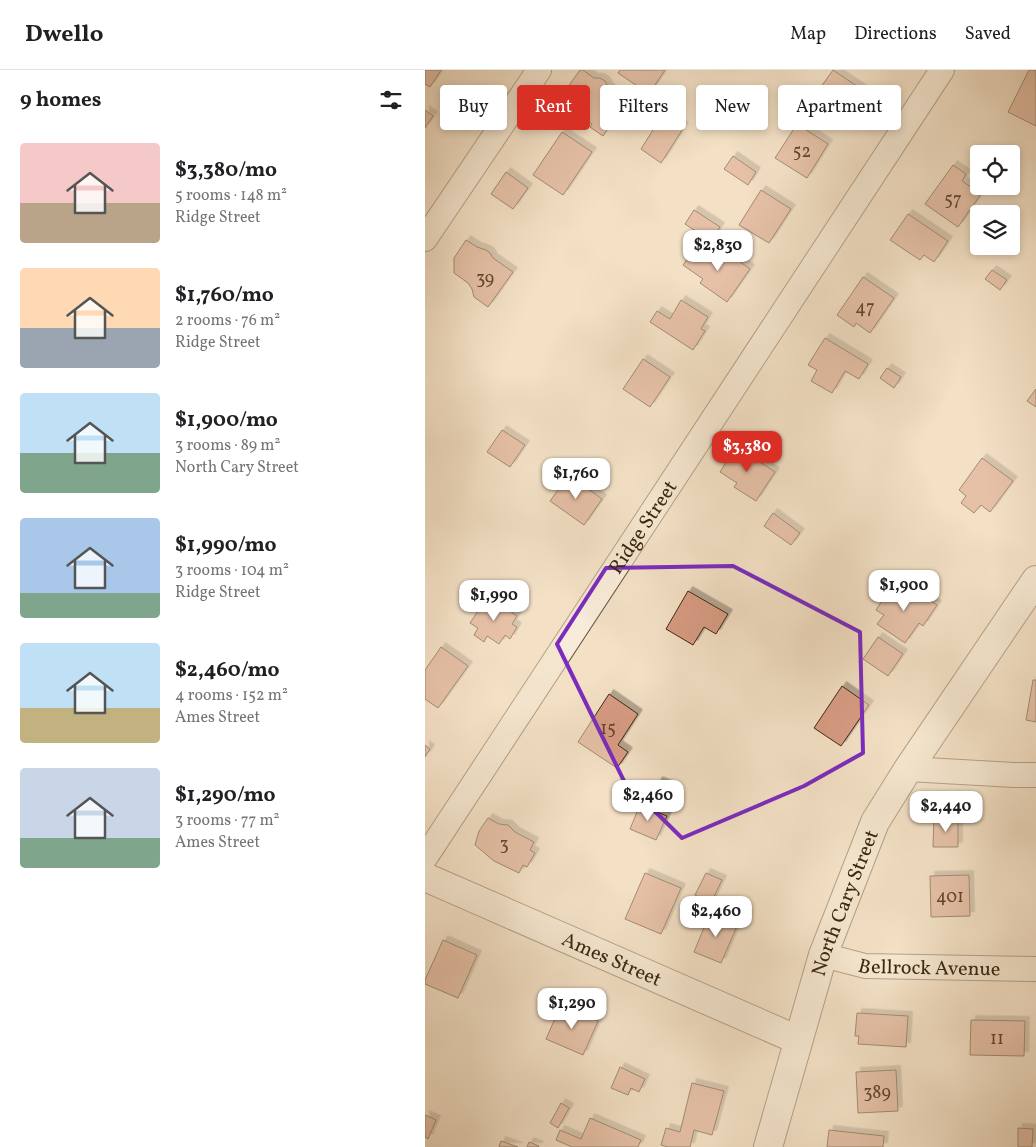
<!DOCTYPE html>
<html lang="en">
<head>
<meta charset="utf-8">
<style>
	:root { --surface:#fff; --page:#f6f6f6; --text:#202124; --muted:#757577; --line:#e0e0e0; --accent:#d93025 }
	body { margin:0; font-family:Vollkorn,serif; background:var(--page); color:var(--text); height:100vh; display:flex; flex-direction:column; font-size:19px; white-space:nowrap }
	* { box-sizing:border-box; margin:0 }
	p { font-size:16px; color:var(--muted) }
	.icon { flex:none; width:28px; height:28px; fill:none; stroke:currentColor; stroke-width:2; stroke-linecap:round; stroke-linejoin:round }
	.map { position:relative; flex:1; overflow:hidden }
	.panel { display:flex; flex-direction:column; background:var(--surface); width:425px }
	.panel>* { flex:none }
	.top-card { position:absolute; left:15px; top:15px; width:475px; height:45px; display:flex; gap:10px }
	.buttons { position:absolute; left:545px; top:75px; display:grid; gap:10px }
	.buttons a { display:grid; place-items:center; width:50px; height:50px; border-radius:5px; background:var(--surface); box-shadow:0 2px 8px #0003; font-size:25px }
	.price { position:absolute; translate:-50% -42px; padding:0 11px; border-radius:10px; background:#fff; color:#222; font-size:16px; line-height:32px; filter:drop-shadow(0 1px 2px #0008) }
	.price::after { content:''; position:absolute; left:50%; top:30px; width:15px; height:11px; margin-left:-8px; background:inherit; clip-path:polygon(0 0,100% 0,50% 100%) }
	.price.selected { background:var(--accent); color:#fff }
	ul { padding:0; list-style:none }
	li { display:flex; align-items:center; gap:15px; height:125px; padding:0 20px }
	li span { display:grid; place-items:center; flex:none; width:140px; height:100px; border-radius:5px; color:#555 }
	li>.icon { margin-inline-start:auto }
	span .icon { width:60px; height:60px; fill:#fffc; stroke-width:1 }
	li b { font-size:21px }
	h2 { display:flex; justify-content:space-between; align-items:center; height:60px; padding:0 20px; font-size:21px }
	.pill { padding:0 18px; border-radius:5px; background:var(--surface); box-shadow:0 2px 8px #0003; font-size:18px; line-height:45px }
	.pill.selected { background:var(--accent); color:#fff }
	header { display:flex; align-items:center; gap:30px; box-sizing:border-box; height:70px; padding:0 25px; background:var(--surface); border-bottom:1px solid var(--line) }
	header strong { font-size:24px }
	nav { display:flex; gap:28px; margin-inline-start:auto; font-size:18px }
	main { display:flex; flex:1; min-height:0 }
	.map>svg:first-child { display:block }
</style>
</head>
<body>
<header>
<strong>Dwello</strong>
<nav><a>Map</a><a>Directions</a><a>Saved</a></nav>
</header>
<main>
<section class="panel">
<h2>9 homes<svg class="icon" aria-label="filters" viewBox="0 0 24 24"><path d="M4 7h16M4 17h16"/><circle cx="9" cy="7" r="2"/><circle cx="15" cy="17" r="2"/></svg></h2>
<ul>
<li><span style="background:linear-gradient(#f6c9c9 60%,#b9a48a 0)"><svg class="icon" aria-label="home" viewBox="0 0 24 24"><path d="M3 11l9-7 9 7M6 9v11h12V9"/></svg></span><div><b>$3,380/mo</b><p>5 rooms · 148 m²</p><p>Ridge Street</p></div></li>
<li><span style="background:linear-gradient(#ffd9b3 60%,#9aa5b1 0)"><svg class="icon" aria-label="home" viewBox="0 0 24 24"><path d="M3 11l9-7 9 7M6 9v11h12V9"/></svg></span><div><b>$1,760/mo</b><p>2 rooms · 76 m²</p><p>Ridge Street</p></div></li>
<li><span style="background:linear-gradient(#bfe0f5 60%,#7fa58c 0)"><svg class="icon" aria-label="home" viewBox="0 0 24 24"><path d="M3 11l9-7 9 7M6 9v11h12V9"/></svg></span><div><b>$1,900/mo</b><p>3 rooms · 89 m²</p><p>North Cary Street</p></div></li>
<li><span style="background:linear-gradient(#a9c7e8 75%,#7fa58c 0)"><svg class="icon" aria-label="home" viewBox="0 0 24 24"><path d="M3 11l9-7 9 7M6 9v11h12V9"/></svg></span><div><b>$1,990/mo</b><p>3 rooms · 104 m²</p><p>Ridge Street</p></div></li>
<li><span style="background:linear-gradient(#bfe0f5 65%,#c2b280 0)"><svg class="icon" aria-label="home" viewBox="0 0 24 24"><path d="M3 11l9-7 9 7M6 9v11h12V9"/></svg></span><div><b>$2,460/mo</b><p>4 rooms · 152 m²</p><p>Ames Street</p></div></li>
<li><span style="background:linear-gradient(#c9d6e8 70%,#7fa58c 0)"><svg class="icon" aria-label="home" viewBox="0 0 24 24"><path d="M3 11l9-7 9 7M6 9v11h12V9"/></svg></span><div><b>$1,290/mo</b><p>3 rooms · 77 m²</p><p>Ames Street</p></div></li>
</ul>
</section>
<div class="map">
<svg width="611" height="1077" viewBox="0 0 611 1077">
	<defs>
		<filter id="shadow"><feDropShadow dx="4.5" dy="-4.5" stdDeviation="0" flood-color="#0004"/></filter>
	</defs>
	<rect width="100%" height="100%" fill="#f3e0c5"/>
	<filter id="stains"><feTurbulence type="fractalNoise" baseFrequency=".004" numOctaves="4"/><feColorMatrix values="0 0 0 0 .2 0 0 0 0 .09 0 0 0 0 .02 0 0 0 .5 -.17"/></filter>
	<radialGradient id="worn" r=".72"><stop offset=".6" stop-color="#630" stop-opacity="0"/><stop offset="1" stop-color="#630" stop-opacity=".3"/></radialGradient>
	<!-- building -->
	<path fill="#d89c84" stroke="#3b2810" filter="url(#shadow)" d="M 0,0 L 16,0 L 5,17 L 0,14 Z
		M 155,0 L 158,0 L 169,8 L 175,8 L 180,11 L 184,18 L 201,31 L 178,66 L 165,57 L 167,54 L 159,49 L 154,41 L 140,30 L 147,22 L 142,18 Z
		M 195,0 L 240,0 L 224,24 L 193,3 Z
		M 408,0 L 439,21 L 416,54 L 402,44 L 398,50 L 381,38 Z
		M 604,0 L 611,0 L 611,56 L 583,42 Z
		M 0,40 L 8,46 L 0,58 Z
		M 238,44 L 259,57 L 236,93 L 216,79 Z
		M 372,54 L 403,74 L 382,108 L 350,88 Z
		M 137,62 L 167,82 L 138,125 L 108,105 Z
		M 308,86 L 331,102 L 323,115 L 299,99 Z
		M 528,95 L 541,104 L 537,111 L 556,124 L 533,157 L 500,134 Z
		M 81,102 L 103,118 L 88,139 L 66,124 Z
		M 336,120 L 366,139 L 344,173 L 314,155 Z
		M 269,140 L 295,157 L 286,171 L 260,154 Z
		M 483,144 L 523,171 L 509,192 L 499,185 L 495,190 L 465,170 Z
		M 41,170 L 52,177 L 61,180 L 65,183 L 68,188 L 88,202 L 63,237 L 49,227 L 47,219 L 43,213 L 29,203 L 29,188 Z
		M 292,175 L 325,199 L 302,232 L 275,213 L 278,209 L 258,195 L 269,180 L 282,189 Z
		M 567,200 L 582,210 L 575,220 L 560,209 Z
		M 438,207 L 469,228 L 445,263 L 431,253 L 429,257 L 412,245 Z
		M 256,230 L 283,247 L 276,259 L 280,261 L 268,280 L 225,252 L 232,241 L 245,249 Z
		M 400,268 L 443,294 L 434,309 L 420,301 L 407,323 L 386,311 L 392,300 L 383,295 Z
		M 218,289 L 245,307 L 225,337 L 198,319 Z
		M 462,298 L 476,307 L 469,318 L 455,308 Z
		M 611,319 L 611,337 L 602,331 Z
		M 77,360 L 100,375 L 85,397 L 62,382 Z
		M 311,376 L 350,402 L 331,431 L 309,417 L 312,413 L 295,402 Z
		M 557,388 L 588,411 L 565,442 L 556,435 L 549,443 L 536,433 L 541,426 L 534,420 Z
		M 144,405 L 177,429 L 159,455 L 125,431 Z
		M 348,443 L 375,463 L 366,475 L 339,456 Z
		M 479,513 L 512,535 L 498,556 L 494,553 L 480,573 L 452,554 L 459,545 L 451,540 L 464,520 L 471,524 Z
		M 263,521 L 303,544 L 291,564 L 279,557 L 268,575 L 241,559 Z
		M 63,526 L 92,546 L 87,554 L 92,557 L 85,569 L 80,565 L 74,574 L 62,566 L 59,572 L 49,565 L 53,558 L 45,553 Z
		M 453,567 L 478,584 L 463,606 L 438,589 Z
		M 16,577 L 43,596 L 13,638 L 0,629 L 0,600 Z
		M 608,610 L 611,610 L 611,652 L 601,650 Z
		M 417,616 L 444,635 L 416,676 L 389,658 Z
		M 184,624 L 213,644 L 193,675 L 203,682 L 192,698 L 153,672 Z
		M 0,675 L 5,679 L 0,687 Z
		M 233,711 L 249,718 L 242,735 L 225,728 Z
		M 215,735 L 242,746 L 231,770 L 205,759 Z
		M 63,748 L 74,754 L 83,755 L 90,762 L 109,772 L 105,780 L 110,783 L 102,797 L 98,795 L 94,803 L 69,791 L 50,775 L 54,761 Z
		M 509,748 L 533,748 L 533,777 L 508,777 Z
		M 220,803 L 256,818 L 236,864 L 200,849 Z
		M 281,803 L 297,810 L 286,833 L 270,825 Z
		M 544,805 L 545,846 L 506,847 L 505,806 Z
		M 285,843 L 313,854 L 296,893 L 269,882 Z
		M 18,870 L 52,885 L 33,928 L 0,914 L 0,910 Z
		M 136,935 L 173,951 L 158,985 L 121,969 Z
		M 432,943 L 483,946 L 481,977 L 433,974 L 434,966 L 430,966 Z
		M 546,950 L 600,951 L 599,986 L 545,985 Z
		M 195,997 L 220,1009 L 214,1022 L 206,1018 L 203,1025 L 186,1018 Z
		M 471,1000 L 473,1041 L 433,1043 L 431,1002 Z
		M 267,1013 L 299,1021 L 287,1065 L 269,1060 L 265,1077 L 243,1077 L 236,1075 L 241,1058 L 255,1062 Z
		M 136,1033 L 144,1038 L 133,1058 L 125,1053 Z
		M 0,1045 L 11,1050 L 3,1069 L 0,1067 Z
		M 165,1048 L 216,1070 L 213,1077 L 147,1077 L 131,1070 L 135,1060 L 156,1069 Z
		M 593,1058 L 608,1059 L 607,1077 L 593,1077 Z
		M 404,1060 L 459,1066 L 458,1077 L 402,1077 Z
		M 76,1071 L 93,1077 L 74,1077 Z
		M 104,1072 L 114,1076 L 113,1077 L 102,1077 Z"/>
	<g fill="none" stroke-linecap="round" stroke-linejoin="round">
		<!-- minor casing -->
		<g stroke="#69563d" stroke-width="26">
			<g id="minor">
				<path d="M 0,169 L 114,0"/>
				<path d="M 483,699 L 589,705 L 611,705"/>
				<path id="s1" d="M 0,788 L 517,0"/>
				<path id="s2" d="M 398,885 L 440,896 L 611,899"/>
			</g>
		</g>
		<!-- tertiary casing -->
		<g stroke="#69563d" stroke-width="30">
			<g id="tertiary">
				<path id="s3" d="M 0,807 L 373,970"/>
				<path id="s4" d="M 343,1077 L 398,885 L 450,752 L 483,699 L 611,510"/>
			</g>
		</g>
		<!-- minor -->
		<use href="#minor" stroke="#f7ebd9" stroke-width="24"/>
		<!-- tertiary -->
		<use href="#tertiary" stroke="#f7ebd9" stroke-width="28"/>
	</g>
	<!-- marked area -->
	<path d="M0 0H611V1077H0ZM 308,496 L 435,562 L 438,683 L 379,716 L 257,768 L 199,711 L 132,574 L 181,498 Z" fill="#f3e0c5" fill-opacity=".55" fill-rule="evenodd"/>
	<path fill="none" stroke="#7b2cbf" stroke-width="4" stroke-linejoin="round" d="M 308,496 L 435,562 L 438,683 L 379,716 L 257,768 L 199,711 L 132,574 L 181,498 Z"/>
	<g text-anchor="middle" stroke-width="4" stroke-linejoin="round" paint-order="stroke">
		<!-- number labels -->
		<g font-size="18" fill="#62452d">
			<text x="377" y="87">52</text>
			<text x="528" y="135">57</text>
			<text x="60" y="214">39</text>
			<text x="440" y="243">47</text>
			<text x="183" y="664">15</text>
			<text x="79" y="780">3</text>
			<text x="525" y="832">401</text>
			<text x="572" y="974">11</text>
			<text x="452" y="1028">389</text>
		</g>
		<!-- street labels -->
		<g font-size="20" fill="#3b2810" stroke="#f7ebd9">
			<text dy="7" stroke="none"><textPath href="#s1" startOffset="396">Ridge Street</textPath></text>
			<text dy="7" stroke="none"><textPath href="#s4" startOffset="256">North Cary Street</textPath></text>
			<text dy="7" stroke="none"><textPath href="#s3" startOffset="204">Ames Street</textPath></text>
			<text dy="7" stroke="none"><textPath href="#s2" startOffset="108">Bellrock Avenue</textPath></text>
		</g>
	</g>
	<rect width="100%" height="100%" filter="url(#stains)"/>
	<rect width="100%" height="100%" fill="url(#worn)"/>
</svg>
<div class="buttons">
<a><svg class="icon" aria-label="locate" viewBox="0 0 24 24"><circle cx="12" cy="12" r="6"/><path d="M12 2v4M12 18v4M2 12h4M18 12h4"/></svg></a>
<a><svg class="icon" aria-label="layers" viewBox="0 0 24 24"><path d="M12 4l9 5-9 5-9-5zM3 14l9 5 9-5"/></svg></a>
</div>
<b class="price" style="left:293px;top:202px">$2,830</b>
<b class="price selected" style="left:322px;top:403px">$3,380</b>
<b class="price" style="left:151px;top:430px">$1,760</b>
<b class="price" style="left:479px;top:542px">$1,900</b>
<b class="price" style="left:69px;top:552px">$1,990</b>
<b class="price" style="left:223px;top:752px">$2,460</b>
<b class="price" style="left:521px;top:763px">$2,440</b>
<b class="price" style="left:291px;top:868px">$2,460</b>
<b class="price" style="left:147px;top:960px">$1,290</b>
<div class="top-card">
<a class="pill">Buy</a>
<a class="pill selected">Rent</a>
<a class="pill">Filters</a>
<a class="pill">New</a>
<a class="pill">Apartment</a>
</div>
</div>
</main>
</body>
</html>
